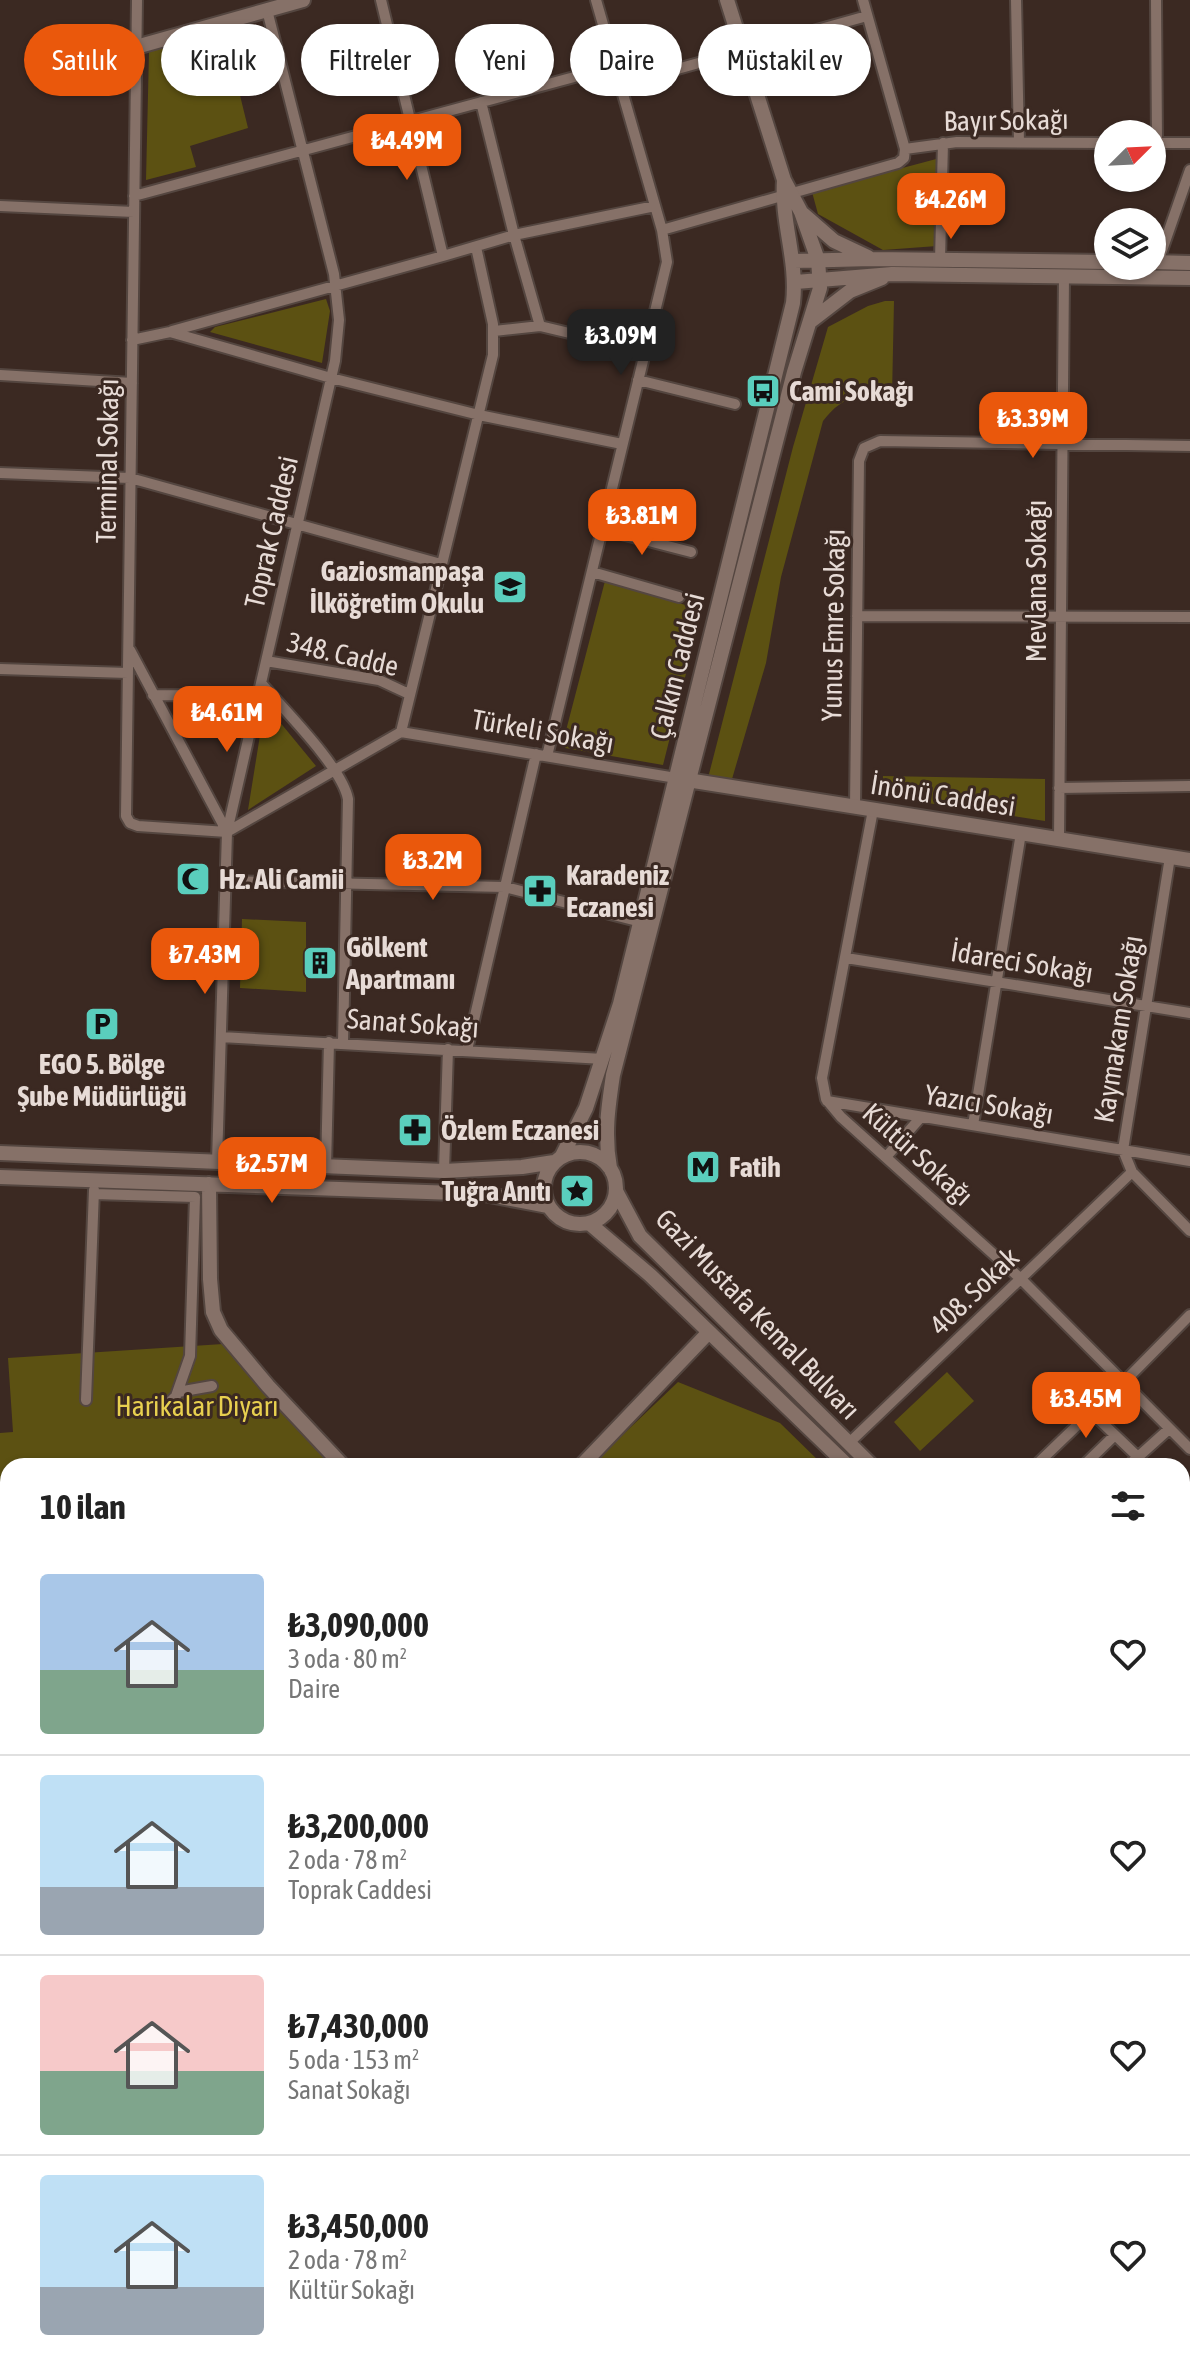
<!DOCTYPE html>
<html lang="tr">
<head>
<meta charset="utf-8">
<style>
	:root { --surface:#fff; --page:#f2f2f2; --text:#222; --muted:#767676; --line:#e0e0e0; --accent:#ea580c }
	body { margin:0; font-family:"Asap Condensed",sans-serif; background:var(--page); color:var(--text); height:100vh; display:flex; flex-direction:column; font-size:30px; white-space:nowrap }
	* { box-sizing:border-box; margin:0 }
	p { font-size:26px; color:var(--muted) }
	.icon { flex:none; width:44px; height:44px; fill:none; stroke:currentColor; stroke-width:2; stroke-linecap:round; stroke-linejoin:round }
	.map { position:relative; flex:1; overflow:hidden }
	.sheet { position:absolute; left:0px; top:1458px; width:1190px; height:914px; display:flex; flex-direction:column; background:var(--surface); border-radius:24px 24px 0 0; box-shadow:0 2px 6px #0004 }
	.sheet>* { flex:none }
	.guide { position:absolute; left:24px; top:24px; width:1142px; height:72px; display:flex; gap:16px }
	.needle { width:52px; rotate:66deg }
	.fabs { position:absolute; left:1094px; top:120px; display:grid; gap:16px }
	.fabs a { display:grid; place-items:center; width:72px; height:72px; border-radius:50%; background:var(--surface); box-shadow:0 2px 6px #0004; font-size:40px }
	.price { position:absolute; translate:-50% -68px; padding:0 18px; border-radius:16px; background:var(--accent); color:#fff; font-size:26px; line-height:52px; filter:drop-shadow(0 2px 4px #0008) }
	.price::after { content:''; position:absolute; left:50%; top:48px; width:24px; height:18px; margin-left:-12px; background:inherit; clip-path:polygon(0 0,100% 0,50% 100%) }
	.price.current { background:#222; color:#fff }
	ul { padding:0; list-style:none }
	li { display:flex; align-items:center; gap:24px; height:200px; padding:0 40px }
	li+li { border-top:2px solid var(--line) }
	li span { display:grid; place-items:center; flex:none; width:224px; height:160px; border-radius:8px; color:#555 }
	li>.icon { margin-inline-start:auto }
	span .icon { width:96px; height:96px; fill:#fffc; stroke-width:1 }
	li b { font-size:34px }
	h2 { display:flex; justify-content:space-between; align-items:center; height:96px; padding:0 40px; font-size:34px }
	.chip { padding:0 28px; border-radius:36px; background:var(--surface); box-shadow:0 2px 6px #0004; font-size:28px; line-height:72px }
	.chip.current { background:var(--accent); color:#fff }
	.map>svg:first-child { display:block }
</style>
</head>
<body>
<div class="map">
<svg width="1190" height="2371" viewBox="0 0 1190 2371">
	<rect width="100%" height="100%" fill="#3b2922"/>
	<!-- green -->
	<path fill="#5c5112" d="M 224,30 L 248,128 L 190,146 L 196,167 L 146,180 L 149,52 Z
		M 940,158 L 937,246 L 883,250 L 818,214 L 812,192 Z
		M 326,299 L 330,311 L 322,363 L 210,332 L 215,327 Z
		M 885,301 L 894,301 L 892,396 C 857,398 846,392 823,421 L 781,577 L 766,663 L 732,779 L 708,778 L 793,447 L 828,327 L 868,306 Z
		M 605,581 L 702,610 L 663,765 L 565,748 L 563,742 Z
		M 265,704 L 316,766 L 248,810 Z
		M 883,776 L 1045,779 L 1045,821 L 882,796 Z
		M 242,919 L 306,922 L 306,992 L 240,988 Z
		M 223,1344 L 339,1466 L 8,1466 L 8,2364 L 872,2364 L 879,2371 L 0,2371 L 0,1433 L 13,1432 L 8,1358 Z
		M 947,1372 L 974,1401 L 920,1451 L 894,1422 Z
		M 678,1382 L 780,1423 L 824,1466 L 590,1466 Z
		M 1182,1814 L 1190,1822 L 1190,1880 L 1182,1888 Z"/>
	<!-- water -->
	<path fill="#6a1e4b" d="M 8,2340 L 8,2364 L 80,2364 L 64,2371 L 0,2371 L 0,2342 Z
		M 281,2364 L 493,2364 L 501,2371 L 286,2371 Z"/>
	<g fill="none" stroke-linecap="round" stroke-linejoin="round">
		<!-- street casing -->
		<g stroke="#544640" stroke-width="14">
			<path id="street" d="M 137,0 L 126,816 L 130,823 L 138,826 L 227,832
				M 381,0 L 443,256 L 514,235 L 655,206
				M 1016,0 L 1019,142
				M 1156,0 L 1157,143
				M 267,10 L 334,274 L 339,320 L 335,361 L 261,683 C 284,710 342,767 348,799 L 343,1043
				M 620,85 L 867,16
				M 481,102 L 514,235 L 540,326 L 645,351
				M 1154,143 L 1190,143
				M 905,149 L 957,142 L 1108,143
				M 134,196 L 615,66
				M 0,206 L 134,212
				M 662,230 L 898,163 L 904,158 L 905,149 L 863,0
				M 940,260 L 943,143
				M 1158,262 L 1190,170
				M 172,331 L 443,256
				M 494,331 L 540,326
				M 132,340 L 170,332 L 331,378 L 479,415 L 622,444
				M 0,375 L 132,383
				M 638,380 L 735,404
				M 0,473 L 130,478 L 441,564
				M 602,529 L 691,552
				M 592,572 L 679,597
				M 857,616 L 1190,617
				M 130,650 L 227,832
				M 266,661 L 379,680 L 409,694
				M 0,669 L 128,673
				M 153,695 L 258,696
				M 401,732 L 676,778
				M 547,756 L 667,262 L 662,230 L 596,0
				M 1059,788 L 1190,786
				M 855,807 L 859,461 L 864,448 L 880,441 L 1190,446
				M 873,810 L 822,1078 L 826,1099 L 841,1117 L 1021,1279 L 1190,1449
				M 227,832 L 401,732 L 493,355 L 493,324 L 476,247
				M 1059,839 L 1064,276
				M 1170,857 L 1123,1150 L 1132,1172 L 1190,1231
				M 225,881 L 505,887 L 641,922
				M 846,958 L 1190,1013
				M 221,1037 L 603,1059
				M 467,1050 L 536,754
				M 827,1101 L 1190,1161
				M 973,1125 L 1021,833
				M 886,1157 L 921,1117
				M 217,1162 L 227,832 L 261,683
				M 326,1167 L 329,1042
				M 444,1171 L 448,1049
				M 94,1194 L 195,1197 L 190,1356 L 176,1396 L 166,1406
				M 1123,1383 L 1190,1315
				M 178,1392 L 212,1386
				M 86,1400 L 94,1190
				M 849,1443 L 1132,1172
				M 1035,1466 L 1091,1412 L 1138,1457
				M 1083,1466 L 1115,1435
				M 1128,1466 L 1169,1429
				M 1182,1745 L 1190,1737
				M 1182,1907 L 1190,1898
				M 1182,2187 L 1190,2195
				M 887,2364 L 894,2371"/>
		</g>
		<!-- secondary casing -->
		<g stroke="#544640" stroke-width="18">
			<path id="secondary" d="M 136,47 L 303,0
				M 803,214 L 834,241 L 868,257
				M 794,261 L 872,259 L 1108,262
				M 1152,262 L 1190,263
				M 796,282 L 892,274 L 1190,278
				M 811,321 L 850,291 L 882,278
				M 681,779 L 1190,860
				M544 1188a36 36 0 1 1 72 0a36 36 0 1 1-72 0Z
				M 0,1153 L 444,1171 L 522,1167 L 554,1162
				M 562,1156 L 586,1108 L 620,1004 L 793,303 C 798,261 781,222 784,180
				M 610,1168 C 604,1135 608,1108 613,1075 L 794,372 L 820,288 L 818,260 L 801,212 L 784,180 L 727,0
				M 0,1177 L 484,1194 L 548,1206
				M 209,1184 L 210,1279 L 213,1312 L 221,1330 L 268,1386 L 343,1466
				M 616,1191 L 640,1236 L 872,1466
				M 589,1223 L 650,1275 L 848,1466
				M 581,1466 L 709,1332
				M 1182,1769 L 1190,1777
				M 1182,1789 L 1190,1797"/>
		</g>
		<!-- street -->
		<use href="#street" stroke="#867168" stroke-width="10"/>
		<!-- secondary -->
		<use href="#secondary" stroke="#867168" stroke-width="14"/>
	</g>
	<!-- icons -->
	<defs>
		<g id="bus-square" transform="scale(1.8)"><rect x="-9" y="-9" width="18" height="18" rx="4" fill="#5acebd" stroke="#3b2922"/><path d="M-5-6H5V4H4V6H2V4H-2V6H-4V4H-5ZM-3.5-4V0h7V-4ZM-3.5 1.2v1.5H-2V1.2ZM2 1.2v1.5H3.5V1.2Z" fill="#111"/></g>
		<g id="school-square" transform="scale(1.8)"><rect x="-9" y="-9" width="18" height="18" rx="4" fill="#5acebd" stroke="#3b2922"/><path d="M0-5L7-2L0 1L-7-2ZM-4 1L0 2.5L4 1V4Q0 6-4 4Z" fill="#111"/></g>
		<g id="mosque-square" transform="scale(1.8)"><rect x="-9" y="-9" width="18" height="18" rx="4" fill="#5acebd" stroke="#3b2922"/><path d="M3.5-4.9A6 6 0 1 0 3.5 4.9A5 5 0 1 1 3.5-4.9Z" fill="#111"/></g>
		<g id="pharmacy-square" transform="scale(1.8)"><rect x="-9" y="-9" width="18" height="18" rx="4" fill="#5acebd" stroke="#3b2922"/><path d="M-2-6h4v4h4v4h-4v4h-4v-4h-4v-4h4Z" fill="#111"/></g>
		<g id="building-square" transform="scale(1.8)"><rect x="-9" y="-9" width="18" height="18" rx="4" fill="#5acebd" stroke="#3b2922"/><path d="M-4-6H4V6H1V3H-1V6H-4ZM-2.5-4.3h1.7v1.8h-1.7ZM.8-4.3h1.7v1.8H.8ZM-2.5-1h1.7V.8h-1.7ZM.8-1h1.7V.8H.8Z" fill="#111"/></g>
		<g id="parking-square" transform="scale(1.8)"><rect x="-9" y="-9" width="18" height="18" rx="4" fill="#5acebd" stroke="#3b2922"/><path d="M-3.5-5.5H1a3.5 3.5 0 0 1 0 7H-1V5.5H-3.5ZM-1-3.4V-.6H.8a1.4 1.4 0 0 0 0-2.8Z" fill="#111"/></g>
		<g id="metro-square" transform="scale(1.8)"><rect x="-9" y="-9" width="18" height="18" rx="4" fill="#5acebd" stroke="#3b2922"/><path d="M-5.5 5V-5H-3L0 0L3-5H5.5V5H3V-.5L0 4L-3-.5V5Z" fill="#111"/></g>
		<g id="sight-square" transform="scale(1.8)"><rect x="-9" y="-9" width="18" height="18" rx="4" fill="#5acebd" stroke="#3b2922"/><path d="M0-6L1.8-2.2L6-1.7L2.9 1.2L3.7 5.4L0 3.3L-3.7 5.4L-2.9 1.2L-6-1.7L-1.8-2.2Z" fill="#111"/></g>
	</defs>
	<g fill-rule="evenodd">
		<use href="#bus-square" x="763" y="391"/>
		<use href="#school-square" x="510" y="587"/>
		<use href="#mosque-square" x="193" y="879"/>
		<use href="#pharmacy-square" x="540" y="891"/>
		<use href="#building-square" x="320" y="963"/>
		<use href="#parking-square" x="102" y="1024"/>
		<use href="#pharmacy-square" x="415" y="1130"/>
		<use href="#metro-square" x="703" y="1167"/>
		<use href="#sight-square" x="577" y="1191"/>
	</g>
	<g text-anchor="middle" stroke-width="6" stroke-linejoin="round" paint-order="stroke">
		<!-- street labels -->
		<g font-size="28" fill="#e7dbd6" stroke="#3b2922">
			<text transform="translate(1006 120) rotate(-1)" y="10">Bayır Sokağı</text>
			<text transform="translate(107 461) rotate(-89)" y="10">Terminal Sokağı</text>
			<text transform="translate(271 532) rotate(-77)" y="10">Toprak Caddesi</text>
			<text transform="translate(1036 581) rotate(-90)" y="10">Mevlana Sokağı</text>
			<text transform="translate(833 625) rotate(-89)" y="10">Yunus Emre Sokağı</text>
			<text transform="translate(343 654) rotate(13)" y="10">348. Cadde</text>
			<text transform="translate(677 666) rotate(-76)" y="10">Çalkın Caddesi</text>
			<text transform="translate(543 731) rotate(10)" y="10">Türkeli Sokağı</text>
			<text transform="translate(943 795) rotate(9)" y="10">İnönü Caddesi</text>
			<text transform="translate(1022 962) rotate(9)" y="10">İdareci Sokağı</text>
			<text transform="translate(413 1023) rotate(4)" y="10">Sanat Sokağı</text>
			<text transform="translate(1118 1029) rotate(-81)" y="10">Kaymakam Sokağı</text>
			<text transform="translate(989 1104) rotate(9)" y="10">Yazıcı Sokağı</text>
			<text transform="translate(918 1154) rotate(42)" y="10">Kültür Sokağı</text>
			<text transform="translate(974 1291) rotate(-44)" y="10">408. Sokak</text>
			<text transform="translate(758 1314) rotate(46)" y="10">Gazi Mustafa Kemal Bulvarı</text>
		</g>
		<!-- poi labels -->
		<g font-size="28" font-weight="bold" fill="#e7dbd6" stroke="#3b2922" text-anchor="start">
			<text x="789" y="401">Cami Sokağı</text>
			<text x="484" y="581" text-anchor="end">Gaziosmanpaşa<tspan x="484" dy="32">İlköğretim Okulu</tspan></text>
			<text x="566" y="885">Karadeniz<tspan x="566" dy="32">Eczanesi</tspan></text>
			<text x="219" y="889">Hz. Ali Camii</text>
			<text x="346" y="957">Gölkent<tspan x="346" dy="32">Apartmanı</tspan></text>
			<text x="102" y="1074" text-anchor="middle">EGO 5. Bölge<tspan x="102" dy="32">Şube Müdürlüğü</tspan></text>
			<text x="441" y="1140">Özlem Eczanesi</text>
			<text x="729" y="1177">Fatih</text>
			<text x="551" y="1201" text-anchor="end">Tuğra Anıtı</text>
		</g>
		<!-- park labels -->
		<g font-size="28" fill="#e8d04f" stroke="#3b2922">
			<text x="197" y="1416">Harikalar Diyarı</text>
		</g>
	</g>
</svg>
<div class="fabs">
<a><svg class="needle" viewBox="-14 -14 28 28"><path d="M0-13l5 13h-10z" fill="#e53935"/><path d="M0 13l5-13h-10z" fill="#767676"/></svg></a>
<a><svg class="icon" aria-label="layers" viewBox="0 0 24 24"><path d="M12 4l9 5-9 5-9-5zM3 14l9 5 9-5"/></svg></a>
</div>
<b class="price" style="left:407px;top:182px">₺4.49M</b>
<b class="price" style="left:951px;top:241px">₺4.26M</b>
<b class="price current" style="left:621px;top:377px">₺3.09M</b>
<b class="price" style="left:1033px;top:460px">₺3.39M</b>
<b class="price" style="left:642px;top:557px">₺3.81M</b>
<b class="price" style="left:227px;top:754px">₺4.61M</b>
<b class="price" style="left:433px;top:902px">₺3.2M</b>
<b class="price" style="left:205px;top:996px">₺7.43M</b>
<b class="price" style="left:272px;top:1205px">₺2.57M</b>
<b class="price" style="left:1086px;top:1440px">₺3.45M</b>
<div class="guide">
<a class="chip current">Satılık</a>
<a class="chip">Kiralık</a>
<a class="chip">Filtreler</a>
<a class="chip">Yeni</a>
<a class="chip">Daire</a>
<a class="chip">Müstakil ev</a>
</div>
<section class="sheet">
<h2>10 ilan<svg class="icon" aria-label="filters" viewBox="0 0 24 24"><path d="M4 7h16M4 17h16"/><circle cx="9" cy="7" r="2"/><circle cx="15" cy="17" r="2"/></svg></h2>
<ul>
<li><span style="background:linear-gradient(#a9c7e8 60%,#7fa58c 0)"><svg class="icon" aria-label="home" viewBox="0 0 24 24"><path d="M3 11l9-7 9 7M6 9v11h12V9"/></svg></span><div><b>₺3,090,000</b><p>3 oda · 80 m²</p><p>Daire</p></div><svg class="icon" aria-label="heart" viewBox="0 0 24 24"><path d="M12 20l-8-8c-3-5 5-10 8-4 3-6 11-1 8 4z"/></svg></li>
<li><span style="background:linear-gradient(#bfe0f5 70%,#9aa5b1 0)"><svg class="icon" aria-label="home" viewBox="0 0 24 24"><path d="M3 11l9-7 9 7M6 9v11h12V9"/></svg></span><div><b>₺3,200,000</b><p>2 oda · 78 m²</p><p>Toprak Caddesi</p></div><svg class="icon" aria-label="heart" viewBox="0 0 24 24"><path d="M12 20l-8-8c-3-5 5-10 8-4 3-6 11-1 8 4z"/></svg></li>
<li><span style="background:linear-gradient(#f6c9c9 60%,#7fa58c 0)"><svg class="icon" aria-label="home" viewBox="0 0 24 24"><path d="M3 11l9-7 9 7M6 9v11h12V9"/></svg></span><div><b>₺7,430,000</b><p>5 oda · 153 m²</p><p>Sanat Sokağı</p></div><svg class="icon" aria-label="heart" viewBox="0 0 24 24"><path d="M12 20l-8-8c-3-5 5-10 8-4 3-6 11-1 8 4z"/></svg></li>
<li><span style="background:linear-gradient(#bfe0f5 70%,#9aa5b1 0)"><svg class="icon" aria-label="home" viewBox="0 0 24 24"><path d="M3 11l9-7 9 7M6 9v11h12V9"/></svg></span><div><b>₺3,450,000</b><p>2 oda · 78 m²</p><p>Kültür Sokağı</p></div><svg class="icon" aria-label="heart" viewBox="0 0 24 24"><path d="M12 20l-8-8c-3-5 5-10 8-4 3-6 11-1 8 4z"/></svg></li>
</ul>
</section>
</div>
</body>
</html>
